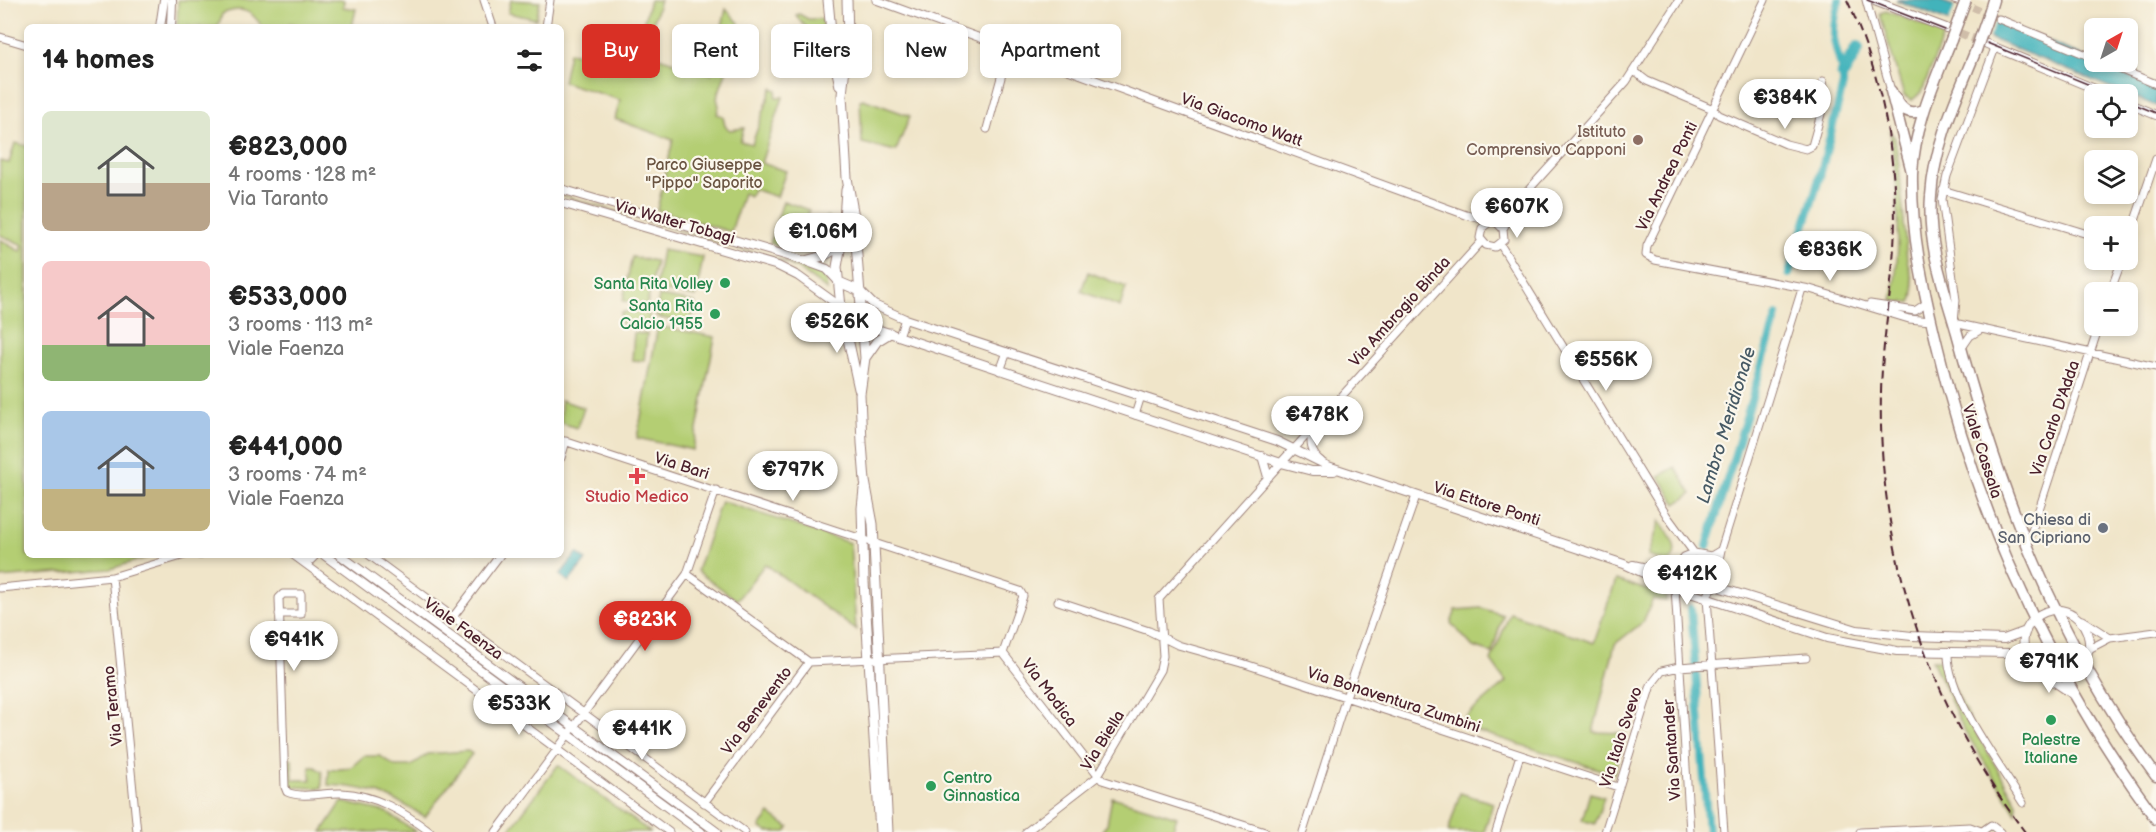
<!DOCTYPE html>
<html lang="en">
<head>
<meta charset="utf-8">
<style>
	:root { --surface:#fff; --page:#f2f2f2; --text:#222; --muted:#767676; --accent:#d93025 }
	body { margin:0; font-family:"Balsamiq Sans",sans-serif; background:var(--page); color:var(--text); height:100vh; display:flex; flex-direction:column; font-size:22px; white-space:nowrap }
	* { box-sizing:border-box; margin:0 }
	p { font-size:20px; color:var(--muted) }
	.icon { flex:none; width:33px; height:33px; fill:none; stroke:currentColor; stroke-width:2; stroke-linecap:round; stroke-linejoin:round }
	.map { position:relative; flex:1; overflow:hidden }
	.details { position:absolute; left:24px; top:24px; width:540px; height:534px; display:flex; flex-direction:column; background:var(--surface); border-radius:9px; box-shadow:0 3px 9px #0003 }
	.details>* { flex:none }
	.top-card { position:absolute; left:582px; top:24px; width:570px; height:54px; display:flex; gap:12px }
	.needle { width:39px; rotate:39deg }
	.fabs { position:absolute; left:2084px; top:18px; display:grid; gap:12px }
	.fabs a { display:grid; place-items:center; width:54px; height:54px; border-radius:9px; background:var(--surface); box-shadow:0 3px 9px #0003; font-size:30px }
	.price { position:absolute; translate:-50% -51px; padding:0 14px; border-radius:21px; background:#fff; color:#222; font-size:20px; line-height:39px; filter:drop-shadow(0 2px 3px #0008) }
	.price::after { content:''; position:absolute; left:50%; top:36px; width:18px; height:14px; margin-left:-9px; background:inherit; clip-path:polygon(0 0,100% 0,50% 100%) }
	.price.current { background:var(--accent); color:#fff }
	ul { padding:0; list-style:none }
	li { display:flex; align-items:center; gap:18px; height:150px; padding:0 18px }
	li span { display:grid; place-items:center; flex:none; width:168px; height:120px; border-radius:9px; color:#555 }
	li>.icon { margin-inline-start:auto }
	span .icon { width:72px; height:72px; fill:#fffc; stroke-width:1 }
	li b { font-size:26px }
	h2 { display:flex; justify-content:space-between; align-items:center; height:72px; padding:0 18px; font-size:26px }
	.pill { padding:0 21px; border-radius:9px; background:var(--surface); box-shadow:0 3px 9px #0003; font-size:21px; line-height:54px }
	.pill.current { background:var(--accent); color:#fff }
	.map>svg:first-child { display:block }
</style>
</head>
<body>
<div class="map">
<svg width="2156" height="832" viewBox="0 0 2156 832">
	<rect width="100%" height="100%" fill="#fbf7ec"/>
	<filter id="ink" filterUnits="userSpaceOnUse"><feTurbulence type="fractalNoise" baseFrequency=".0167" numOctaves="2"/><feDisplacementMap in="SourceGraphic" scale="12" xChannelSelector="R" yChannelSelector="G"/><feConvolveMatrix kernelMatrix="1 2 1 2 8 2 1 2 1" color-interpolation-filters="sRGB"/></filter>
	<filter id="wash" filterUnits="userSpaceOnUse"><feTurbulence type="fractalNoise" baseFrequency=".008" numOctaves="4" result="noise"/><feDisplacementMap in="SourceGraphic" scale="24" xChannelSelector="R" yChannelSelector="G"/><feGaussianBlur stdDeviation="1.35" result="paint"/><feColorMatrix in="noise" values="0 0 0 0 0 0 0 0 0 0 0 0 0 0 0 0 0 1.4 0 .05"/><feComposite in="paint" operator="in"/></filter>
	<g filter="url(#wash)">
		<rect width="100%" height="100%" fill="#f0e5c9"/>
		<!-- green -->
		<path fill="#b4ce73" stroke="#7f764f" stroke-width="1.5" d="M 178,0 L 344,0 L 343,7 L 356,9 L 352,27 L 302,27 L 290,23 L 288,27 L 262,27 C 252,10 241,6 222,14 L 218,27 L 177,27 Z
			M 511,0 L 540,2 L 536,19 L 508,13 Z
			M 650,0 L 660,0 L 645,48 L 646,53 L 711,74 L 726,9 L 739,23 L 738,37 L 717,98 L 719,106 L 717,114 L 723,116 L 725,126 L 730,130 L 744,128 L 740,141 L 752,144 L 772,88 L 777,90 L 776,97 L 783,97 L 761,163 L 786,171 L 777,197 L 753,189 L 750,196 L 743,193 L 731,232 L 657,210 L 673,140 L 615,119 L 620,100 L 563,82 L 569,52 L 596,57 L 602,24 L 639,38 Z
			M 1886,11 L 1944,33 L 1922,92 L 1912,100 L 1904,96 L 1881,18 L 1880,13 Z
			M 799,14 L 808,19 L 822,19 L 824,32 C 812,34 802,25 796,15 Z
			M 863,99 L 910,116 L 896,151 L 862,143 L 860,100 Z
			M 1890,132 L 1895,138 C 1902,178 1903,218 1907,259 C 1909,270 1919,295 1910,303 L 1892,301 C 1902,243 1899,190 1890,132 Z
			M 15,143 L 27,146 L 27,555 L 155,555 L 110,569 L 0,578 L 0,239 L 21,252 L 23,245 L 0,235 L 0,161 L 9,163 Z
			M 561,195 L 812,270 L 826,275 L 827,290 L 797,268 L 780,261 Z
			M 783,201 L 809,210 L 796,251 L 783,247 L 790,226 L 785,224 L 778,246 L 770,243 Z
			M 827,216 L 836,224 L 829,243 L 821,221 Z
			M 814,220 L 815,237 L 820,248 L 816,252 L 806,253 L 803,249 Z
			M 662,250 L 703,257 L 696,297 L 655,289 Z
			M 632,257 L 656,261 L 647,305 L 623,301 Z
			M 1088,272 L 1126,287 L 1120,307 L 1081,291 Z
			M 659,296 L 695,302 L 691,324 L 656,317 Z
			M 621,312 L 649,312 L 649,324 L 621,324 Z
			M 658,326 L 715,337 L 693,450 L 637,438 Z
			M 634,333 L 647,334 L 644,361 L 632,360 Z
			M 561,400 L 584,408 L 577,428 L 561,423 Z
			M 1675,467 L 1692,494 L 1676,504 L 1659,476 Z
			M 721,501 L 850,543 L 856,630 L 765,564 L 737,600 L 697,571 Z
			M 1660,521 C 1668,534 1683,549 1669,563 L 1648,556 Z
			M 1701,558 L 1708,566 L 1708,575 L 1689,569 L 1692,561 Z
			M 1616,580 L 1666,596 L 1666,601 L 1653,599 L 1643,622 L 1615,644 L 1593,732 L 1626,733 L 1614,774 L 1477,731 L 1462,720 L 1506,682 L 1491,661 L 1510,613 L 1594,643 Z
			M 1481,608 L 1503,615 L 1492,653 L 1473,647 L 1451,623 L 1456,610 Z
			M 1932,660 L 1941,660 L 1972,725 L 2017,803 L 2016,813 L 1963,728 Z
			M 468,751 L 472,754 L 425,817 C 391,795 368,787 328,785 L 329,770 L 350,768 L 364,756 L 380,756 L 395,766 L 411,766 L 428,754 Z
			M 287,759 L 292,759 L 293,780 L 311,780 L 310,767 L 315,767 L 322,772 L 322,788 L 289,787 Z
			M 558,765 L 650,832 L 508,832 Z
			M 1460,793 L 1493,803 L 1484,832 L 1448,832 Z
			M 1590,793 L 1604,797 L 1595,824 L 1582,820 Z
			M 1112,797 L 1177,817 L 1172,832 L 1101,832 L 1107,824 Z
			M 342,802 L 386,812 L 416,832 L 322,832 Z
			M 770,814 L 789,828 L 786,832 L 767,832 L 760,827 Z"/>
		<!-- water -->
		<path fill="#43b3bb" stroke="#466973" stroke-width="1.5" d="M 1896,0 L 1938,0 L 2047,41 L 2156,88 L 2156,106 Z
			M 577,553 L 586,560 L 569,582 L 560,575 Z"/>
		<!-- pier -->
		<path fill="#f0e5c9" d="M 1956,3 L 1997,19 L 1988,40 L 1948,24 Z"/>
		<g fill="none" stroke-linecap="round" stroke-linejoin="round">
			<!-- canal -->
			<path stroke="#43b3bb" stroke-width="8" d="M 1789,274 L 1820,176 L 1843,85 C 1844,68 1836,55 1834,38 C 1833,25 1836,13 1839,0
				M 1707,546 L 1777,315
				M 1691,608 L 1708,832"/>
			<!-- river -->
			<path stroke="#43b3bb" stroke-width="14" d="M 1843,73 L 1857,49"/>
		</g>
	</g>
	<g filter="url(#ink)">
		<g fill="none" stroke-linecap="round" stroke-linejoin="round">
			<!-- minor-tunnel -->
			<path stroke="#cfbda9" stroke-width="7" stroke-dasharray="7 3.5" stroke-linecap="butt" d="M 1963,3 L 1999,19"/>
			<!-- tertiary-tunnel -->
			<path stroke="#cfbda9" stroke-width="8" stroke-dasharray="8 4" stroke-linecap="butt" d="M 1949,29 L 1985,43"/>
			<!-- minor casing -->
			<g stroke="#9d827a" stroke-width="9">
				<path id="minor" d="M 484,0 L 493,27
					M 876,0 L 1466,215 L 1497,223 L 1503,229
					M 1765,0 L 1647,246 L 1646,255 L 1655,260 L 1810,289 L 1909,319 L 1931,321
					M 1866,0 L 1891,91
					M 1954,0 L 1957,1
					M 1999,19 L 2094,58
					M 546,27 L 550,0
					M 0,37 L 27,45
					M 1995,48 L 1947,176 L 1942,199 L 1956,300 L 1954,323 L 2156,367
					M 2102,62 L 2156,84
					M 1634,71 L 1647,81 L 1713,109 L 1719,115 L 1786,144 L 1806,149 L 1812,146 L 1826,96 L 1823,81
					M 987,129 L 1009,48
					M 1943,190 L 2094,236
					M 1490,222 L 1482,228 L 1480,238 L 1486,245 L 1495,247 L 1504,240 L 1503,229 L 1514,208
					M 1494,222 L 1515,205 L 1626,82 L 1679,0
					M 1500,244 L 1667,516 L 1694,553
					M 2127,244 L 2156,159
					M 2110,292 L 2122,260
					M 1870,304 L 1915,311 L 1927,303
					M 899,336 L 905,319
					M 1961,349 L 1970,336 L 1980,330
					M 1000,371 L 1007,352
					M 1135,415 L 1141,396
					M 1313,431 C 1309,442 1311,454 1321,461
					M 561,440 L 1020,591 L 1023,596 L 1003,653
					M 1294,449 L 1482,241
					M 561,458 L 566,441
					M 2027,546 L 2099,326
					M 199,555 L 201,555
					M 293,555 L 669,832
					M 300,555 L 311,560 L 316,555
					M 369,555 L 745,832
					M 687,574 L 809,662 L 1003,653
					M 112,577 L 137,832
					M 0,588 L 112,577 L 185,555
					M 1058,601 L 1149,631 L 1178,645 L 1242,663 L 1618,787
					M 279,614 L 301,614 L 301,594 L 283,594 L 279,598 L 285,787 L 287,792 C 302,799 326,792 342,793 C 376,795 404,812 430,832
					M 453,617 L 500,555
					M 2082,620 L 2110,638
					M 2089,649 L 2110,638 L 2156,632
					M 1003,653 L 1102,780 L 1265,832
					M 1948,653 C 1947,696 2000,765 2023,803
					M 704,803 L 809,662
					M 496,832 L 687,574 L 716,490
					M 1026,832 L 1097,777 L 1160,670 L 1163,656 L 1159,599 L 1281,463
					M 1303,832 L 1348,691 L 1416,496
					M 1496,832 L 1520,755
					M 1605,832 L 1651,685 L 1662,671 L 1679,667 L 1806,658
					M 1690,832 L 1675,588 L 1684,557 L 1694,553 L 1711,556 L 1721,550
					M 1724,832 L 1707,598 L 1715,578 L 1721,550 L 1802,289
					M 1860,832 L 1970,827 L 1981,831
					M 1981,832 L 1991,825 L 2000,832"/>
			</g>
			<!-- tertiary casing -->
			<g stroke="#9d827a" stroke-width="10">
				<path id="tertiary" d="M 1872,0 L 1946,28
					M 160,27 L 164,0
					M 171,27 L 172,0
					M 1987,44 L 2107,94
					M 2127,103 L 2156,115
					M 561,189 L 805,261 L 827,269 L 839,282
					M 561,203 L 778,266 L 798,276 L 841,307
					M 860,291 L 874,305 L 905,319 L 1277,441 L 1328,466 L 1624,564 L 1675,588 L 1827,638 L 1897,651 L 2009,653 L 2029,660
					M 861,313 L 874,328 L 1281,463 L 1312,471 L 1334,471
					M 1262,456 L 1268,477
					M 1281,463 L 1294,449
					M 324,555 L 701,832
					M 340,555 L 717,832
					M 1633,565 L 1679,575 L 1857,630 L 1912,636 L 2004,639 L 2026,631
					M 2040,671 C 2118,681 2090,595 2045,612 C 2037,615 2030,622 2026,630 C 2013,661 2054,681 2074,695"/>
			</g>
			<!-- secondary casing -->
			<g stroke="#9d827a" stroke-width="11">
				<path id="secondary" d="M 828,0 L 833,53 L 840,86
					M 847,0 L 848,38 L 842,95 L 847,178 L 854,217 L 865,358 L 860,394 L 862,443 L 865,481 L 873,524 L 888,832
					M 846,190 L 843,233 L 837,267 L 841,307 L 859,389
					M 805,261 L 823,256 L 840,247
					M 839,282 L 860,291
					M 865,358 L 877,341 L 890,333
					M 864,489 L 862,508 L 864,582 L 880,832"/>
			</g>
			<!-- primary casing -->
			<g stroke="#9d827a" stroke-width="13">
				<path id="primary" d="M 1990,10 L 1993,0
					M 1951,40 C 1934,83 1914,127 1912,174 C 1911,233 1923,288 1937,345 C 1977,517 2051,676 2156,819
					M 1976,50 C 1957,97 1934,145 1931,196 C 1927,245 1944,287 1957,333 C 2001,497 2055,638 2156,776
					M 1891,91 L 1912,172
					M 1894,96 C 1902,110 1908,116 1924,110"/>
			</g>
			<!-- minor -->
			<use href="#minor" stroke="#fff" stroke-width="7"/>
			<!-- tertiary -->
			<use href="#tertiary" stroke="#fff" stroke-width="8"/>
			<!-- secondary -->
			<use href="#secondary" stroke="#fff" stroke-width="9"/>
			<!-- primary -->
			<use href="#primary" stroke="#fff" stroke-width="10"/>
			<!-- tram -->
			<path stroke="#4a1f2b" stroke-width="1.5" d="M 1867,0 L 1945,30
				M 1987,43 L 2112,94
				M 2127,101 L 2156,113"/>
			<!-- rail -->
			<path stroke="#4a1f2b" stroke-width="2" stroke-dasharray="9 4.5" stroke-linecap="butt" d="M 1847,0 C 1883,77 1899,163 1894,247 C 1891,296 1882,344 1881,392 C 1877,552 1929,706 2025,832"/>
			<!-- primary-bridge casing -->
			<g stroke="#9d827a" stroke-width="13" stroke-linecap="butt">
				<path id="primary-bridge" d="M 1951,40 L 1966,0
					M 1976,50 L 1990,10"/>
			</g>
			<!-- primary-bridge -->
			<use href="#primary-bridge" stroke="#fff" stroke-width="10"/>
		</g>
	</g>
	<!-- markers -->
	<circle fill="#8d6e63" stroke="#fbf7ec" stroke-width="2" cx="1638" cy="140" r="6"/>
	<g fill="#2e9e5b" stroke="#fbf7ec" stroke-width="2">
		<circle cx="725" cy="283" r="6"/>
		<circle cx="715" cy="314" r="6"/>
		<circle cx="2051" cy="720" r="6"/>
		<circle cx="931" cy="786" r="6"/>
	</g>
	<path fill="#e0444e" stroke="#fbf7ec" stroke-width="2" d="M634 467h6v6h6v6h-6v6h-6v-6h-6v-6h6z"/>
	<circle fill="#6b7280" stroke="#fbf7ec" stroke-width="2" cx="2103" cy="528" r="6"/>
	<g text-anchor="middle" stroke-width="4.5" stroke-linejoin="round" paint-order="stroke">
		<!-- street labels -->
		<g font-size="16" fill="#4a1f2b" stroke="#fbf7ec">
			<text transform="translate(1242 119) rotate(20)" y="6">Via Giacomo Watt</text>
			<text transform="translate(1666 176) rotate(-64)" y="6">Via Andrea Ponti</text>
			<text transform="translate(675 221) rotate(16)" y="6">Via Walter Tobagi</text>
			<text transform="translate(1399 311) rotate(-48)" y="6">Via Ambrogio Binda</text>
			<text transform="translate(2054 418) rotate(-71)" y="6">Via Carlo D'Adda</text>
			<text transform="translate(1983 451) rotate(72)" y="6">Viale Cassala</text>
			<text transform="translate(682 465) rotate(18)" y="6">Via Bari</text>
			<text transform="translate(1487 503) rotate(18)" y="6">Via Ettore Ponti</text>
			<text transform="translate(464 628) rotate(36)" y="6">Viale Faenza</text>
			<text transform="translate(1050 692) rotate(53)" y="6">Via Modica</text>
			<text transform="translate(1394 699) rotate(18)" y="6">Via Bonaventura Zumbini</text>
			<text transform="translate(112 706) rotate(-96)" y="6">Via Teramo</text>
			<text transform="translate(756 710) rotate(-53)" y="6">Via Benevento</text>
			<text transform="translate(1620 737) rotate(-72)" y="6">Via Italo Svevo</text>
			<text transform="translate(1102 740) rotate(-58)" y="6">Via Biella</text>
			<text transform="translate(1671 750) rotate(-94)" y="6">Via Santander</text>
		</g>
		<!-- education labels -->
		<g font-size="16" fill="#785e54" stroke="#fbf7ec" text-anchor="end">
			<text x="1626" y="137">Istituto<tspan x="1626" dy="18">Comprensivo Capponi</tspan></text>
		</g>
		<!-- park labels -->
		<g font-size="16" fill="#6a5441" stroke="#fbf7ec">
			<text x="704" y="170">Parco Giuseppe<tspan x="704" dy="18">"Pippo" Saporito</tspan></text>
		</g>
		<!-- leisure labels -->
		<g font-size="16" fill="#27864d" stroke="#fbf7ec" text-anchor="end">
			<text x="713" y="289">Santa Rita Volley</text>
			<text x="703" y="311">Santa Rita<tspan x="703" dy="18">Calcio 1955</tspan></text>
			<text x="2051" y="745" text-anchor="middle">Palestre<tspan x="2051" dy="18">Italiane</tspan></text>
			<text x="943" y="783" text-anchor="start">Centro<tspan x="943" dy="18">Ginnastica</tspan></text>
		</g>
		<!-- health labels -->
		<g font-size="16" fill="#be3a42" stroke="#fbf7ec">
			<text x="637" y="502">Studio Medico</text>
		</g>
		<!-- worship labels -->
		<g font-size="16" fill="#5b616d" stroke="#fbf7ec" text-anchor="end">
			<text x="2091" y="525">Chiesa di<tspan x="2091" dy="18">San Cipriano</tspan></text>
		</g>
		<!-- water labels -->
		<g font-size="18" font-style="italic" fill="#475a65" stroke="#fbf7ec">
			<text transform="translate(1726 425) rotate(-73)" y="6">Lambro Meridionale</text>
		</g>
	</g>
</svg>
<div class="fabs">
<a><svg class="needle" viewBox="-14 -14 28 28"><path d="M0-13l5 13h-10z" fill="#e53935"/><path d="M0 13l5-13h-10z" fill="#767676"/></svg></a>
<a><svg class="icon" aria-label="locate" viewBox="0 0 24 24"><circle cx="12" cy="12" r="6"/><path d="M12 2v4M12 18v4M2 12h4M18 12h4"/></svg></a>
<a><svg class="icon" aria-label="layers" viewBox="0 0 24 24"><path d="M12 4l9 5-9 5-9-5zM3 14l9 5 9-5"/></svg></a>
<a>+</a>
<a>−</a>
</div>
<b class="price" style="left:1785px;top:130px">€384K</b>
<b class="price" style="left:1517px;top:239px">€607K</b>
<b class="price" style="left:823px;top:264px">€1.06M</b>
<b class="price" style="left:1830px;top:282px">€836K</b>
<b class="price" style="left:837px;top:354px">€526K</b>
<b class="price" style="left:1606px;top:392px">€556K</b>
<b class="price" style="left:1317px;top:447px">€478K</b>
<b class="price" style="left:793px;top:502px">€797K</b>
<b class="price" style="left:1687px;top:606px">€412K</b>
<b class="price current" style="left:645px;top:652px">€823K</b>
<b class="price" style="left:294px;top:672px">€941K</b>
<b class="price" style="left:2049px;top:694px">€791K</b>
<b class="price" style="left:519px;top:736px">€533K</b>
<b class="price" style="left:642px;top:761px">€441K</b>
<div class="top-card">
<a class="pill current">Buy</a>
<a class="pill">Rent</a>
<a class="pill">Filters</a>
<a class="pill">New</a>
<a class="pill">Apartment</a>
</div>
<section class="details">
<h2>14 homes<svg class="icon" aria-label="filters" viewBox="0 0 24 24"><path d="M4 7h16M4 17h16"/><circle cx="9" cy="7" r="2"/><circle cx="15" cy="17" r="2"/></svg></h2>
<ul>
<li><span style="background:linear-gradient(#dfe7d0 60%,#b9a48a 0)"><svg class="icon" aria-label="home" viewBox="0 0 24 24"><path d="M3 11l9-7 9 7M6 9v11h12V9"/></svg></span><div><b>€823,000</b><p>4 rooms · 128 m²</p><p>Via Taranto</p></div></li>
<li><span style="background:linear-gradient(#f6c9c9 70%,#8fb573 0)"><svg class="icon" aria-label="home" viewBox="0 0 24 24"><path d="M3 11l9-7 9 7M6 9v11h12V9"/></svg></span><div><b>€533,000</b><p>3 rooms · 113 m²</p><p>Viale Faenza</p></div></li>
<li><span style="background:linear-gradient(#a9c7e8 65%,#c2b280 0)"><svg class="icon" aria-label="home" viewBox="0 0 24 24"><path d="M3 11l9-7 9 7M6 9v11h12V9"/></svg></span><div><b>€441,000</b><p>3 rooms · 74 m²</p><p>Viale Faenza</p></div></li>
</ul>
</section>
</div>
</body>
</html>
